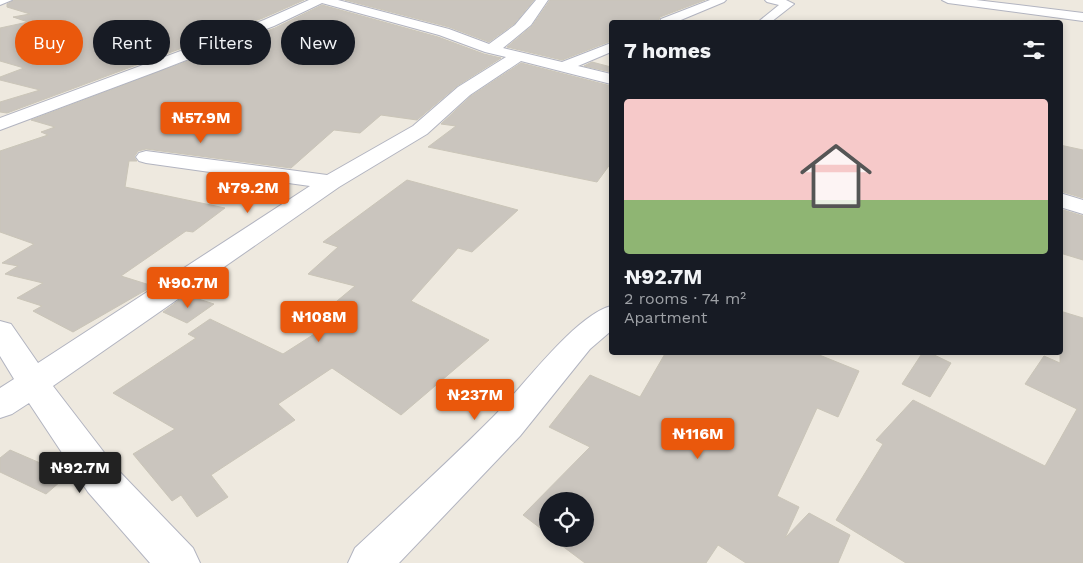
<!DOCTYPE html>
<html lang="en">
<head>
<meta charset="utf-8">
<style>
	:root { --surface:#171b24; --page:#20242c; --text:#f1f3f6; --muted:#9ea1a6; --accent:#ea580c }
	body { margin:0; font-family:"Work Sans",sans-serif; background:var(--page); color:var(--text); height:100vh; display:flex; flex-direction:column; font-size:19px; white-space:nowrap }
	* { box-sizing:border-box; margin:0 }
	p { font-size:16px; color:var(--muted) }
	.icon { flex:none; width:28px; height:28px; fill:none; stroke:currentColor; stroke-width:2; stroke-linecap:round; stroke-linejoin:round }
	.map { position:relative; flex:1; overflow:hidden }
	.sheet { position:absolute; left:609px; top:20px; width:454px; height:335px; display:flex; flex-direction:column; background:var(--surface); border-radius:5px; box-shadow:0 2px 8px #0003 }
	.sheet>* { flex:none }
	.top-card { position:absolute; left:15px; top:20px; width:475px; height:45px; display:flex; gap:10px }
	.tools { position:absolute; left:539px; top:492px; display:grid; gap:10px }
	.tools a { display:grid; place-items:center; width:55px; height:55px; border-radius:50%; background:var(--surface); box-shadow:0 2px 8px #0003; font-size:25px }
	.price { position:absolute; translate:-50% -42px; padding:0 11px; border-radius:5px; background:var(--accent); color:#fff; font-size:16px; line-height:32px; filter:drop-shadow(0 1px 2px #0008) }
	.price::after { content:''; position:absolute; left:50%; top:30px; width:15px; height:11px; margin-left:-8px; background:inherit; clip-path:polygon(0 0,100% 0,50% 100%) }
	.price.selected { background:#222; color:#fff }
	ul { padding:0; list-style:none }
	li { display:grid; align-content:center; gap:10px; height:265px; padding:0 15px }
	li span { display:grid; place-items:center; height:155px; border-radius:5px; color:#555 }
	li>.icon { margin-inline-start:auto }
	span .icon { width:90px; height:90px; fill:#fffc; stroke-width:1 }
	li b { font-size:21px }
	h2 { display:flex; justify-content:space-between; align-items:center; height:60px; padding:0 15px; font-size:21px }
	.chip { padding:0 18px; border-radius:22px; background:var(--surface); box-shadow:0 2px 8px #0003; font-size:18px; line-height:45px }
	.chip.selected { background:var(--accent); color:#fff }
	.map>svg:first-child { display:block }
</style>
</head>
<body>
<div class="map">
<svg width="1083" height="563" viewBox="0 0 1083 563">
	<rect width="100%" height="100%" fill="#eee9df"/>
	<!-- building -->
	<path fill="#cac5be" stroke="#cac5b8" d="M 14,0 L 304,0 L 263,18 L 7,113 L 0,112 L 0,102 L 40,90 L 0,80 L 0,77 L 24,68 L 0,61 L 0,28 L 28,22 L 13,17 L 30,14 L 7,7 L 7,4 Z
		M 345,0 L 534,0 L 514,24 L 489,42 L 449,27 Z
		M 550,0 L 705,0 L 660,17 L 658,22 L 611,22 L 611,41 L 562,60 L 507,47 L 532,26 Z
		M 322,5 L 438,37 L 484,54 L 501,58 L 457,86 L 417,120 L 381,115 L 360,133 L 334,130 L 291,168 L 146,149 L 138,151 L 134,157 L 137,161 L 129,161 L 125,187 L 225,208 L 193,232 L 186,231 L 121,276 L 153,286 L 73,332 L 33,311 L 42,306 L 17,298 L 43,283 L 5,274 L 18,266 L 2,263 L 34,244 L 0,232 L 0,151 L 48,135 L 41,132 L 55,127 L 31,120 L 275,28 Z
		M 592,62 L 611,67 L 611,72 L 584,66 Z
		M 521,63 L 611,86 L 611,163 L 597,182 L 428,147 L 456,126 L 441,124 L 471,96 Z
		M 1060,145 L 1083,150 L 1083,198 L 1060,191 Z
		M 407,180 L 518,210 L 472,252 L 458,248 L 411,301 L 489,340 L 401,415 L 332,368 L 278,404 L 295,420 L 211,475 L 228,497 L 197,517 L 181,495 L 172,501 L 133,454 L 175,429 L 113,393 L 196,338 L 188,334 L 210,319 L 283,354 L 341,317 L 325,311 L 355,286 L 308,274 L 338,247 L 323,242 Z
		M 1060,209 L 1083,216 L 1083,260 L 1060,253 Z
		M 186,295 L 214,304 L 187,323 L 163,312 Z
		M 1060,311 L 1083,318 L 1083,563 L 906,563 L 836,520 L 883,444 L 876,440 L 913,400 L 1045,466 L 1077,409 L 1025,384 L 1044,356 L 1060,363 Z
		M 666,352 L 812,352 L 859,371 L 838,417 L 817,408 L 777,496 L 799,507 L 785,538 L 809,513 L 850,535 L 838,563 L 746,563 L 718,545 L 706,563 L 585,563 L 553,539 L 585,539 L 585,501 L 548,501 L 548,534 L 523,515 L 590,447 L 549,427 L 590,375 L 640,397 Z
		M 923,352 L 928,352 L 951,363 L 930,397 L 902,384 Z
		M 10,450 L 68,475 L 46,494 L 0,472 L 0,458 Z"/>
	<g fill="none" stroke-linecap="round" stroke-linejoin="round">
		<!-- minor casing -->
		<g stroke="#b2b4c0" stroke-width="2">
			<path id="minor" d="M 0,0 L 12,0 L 0,5 Z
				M 309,0 L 338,0 L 449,29 L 489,44 L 515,25 L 536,0 L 548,0 L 531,25 L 503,48 L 562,62 L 611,43 L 611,52 L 578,66 L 611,74 L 611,84 L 521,61 L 470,95 L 427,134 L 339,187 L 53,386 L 116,468 L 193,548 L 200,563 L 150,563 L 88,492 L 29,403 L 12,414 L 0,418 L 0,388 L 14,379 L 0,356 L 0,321 L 11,324 L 38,363 L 310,186 L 146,163 L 139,161 L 136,157 L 139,153 L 146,151 L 327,175 L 413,126 L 458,87 L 506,57 L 485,52 L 439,35 L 322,3 L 274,26 L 158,71 L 0,130 L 0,118 L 264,20 Z
				M 710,0 L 726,0 L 724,2 L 676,22 L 660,22 L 661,19 Z
				M 765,0 L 786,0 L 794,4 L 771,22 L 758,22 L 779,5 L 767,2 Z
				M 942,0 L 976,0 L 1083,13 L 1083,21 L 948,3 Z
				M 1060,193 L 1083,200 L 1083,214 L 1060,207 Z
				M 611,306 L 611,331 L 590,349 L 520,436 L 399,563 L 348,563 L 355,548 C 401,505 448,462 493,417 C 522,388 574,316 611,306 Z"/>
		</g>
		<!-- minor -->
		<use href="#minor" fill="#fff" fill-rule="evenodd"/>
	</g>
</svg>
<div class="tools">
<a><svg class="icon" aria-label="locate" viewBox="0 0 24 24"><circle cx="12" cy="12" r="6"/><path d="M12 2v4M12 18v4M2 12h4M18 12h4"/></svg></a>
</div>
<b class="price" style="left:201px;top:144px">₦57.9M</b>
<b class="price" style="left:248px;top:214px">₦79.2M</b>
<b class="price" style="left:188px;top:309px">₦90.7M</b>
<b class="price" style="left:319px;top:343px">₦108M</b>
<b class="price" style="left:475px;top:421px">₦237M</b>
<b class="price" style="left:698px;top:460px">₦116M</b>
<b class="price selected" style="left:80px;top:494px">₦92.7M</b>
<div class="top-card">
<a class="chip selected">Buy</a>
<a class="chip">Rent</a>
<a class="chip">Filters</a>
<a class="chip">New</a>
</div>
<section class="sheet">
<h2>7 homes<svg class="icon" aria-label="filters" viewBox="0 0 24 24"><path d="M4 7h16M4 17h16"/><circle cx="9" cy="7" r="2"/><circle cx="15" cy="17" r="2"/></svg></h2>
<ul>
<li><span style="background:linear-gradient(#f6c9c9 65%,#8fb573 0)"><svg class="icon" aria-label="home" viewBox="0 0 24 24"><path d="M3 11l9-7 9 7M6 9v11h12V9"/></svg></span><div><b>₦92.7M</b><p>2 rooms · 74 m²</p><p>Apartment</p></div></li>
</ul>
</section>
</div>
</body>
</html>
